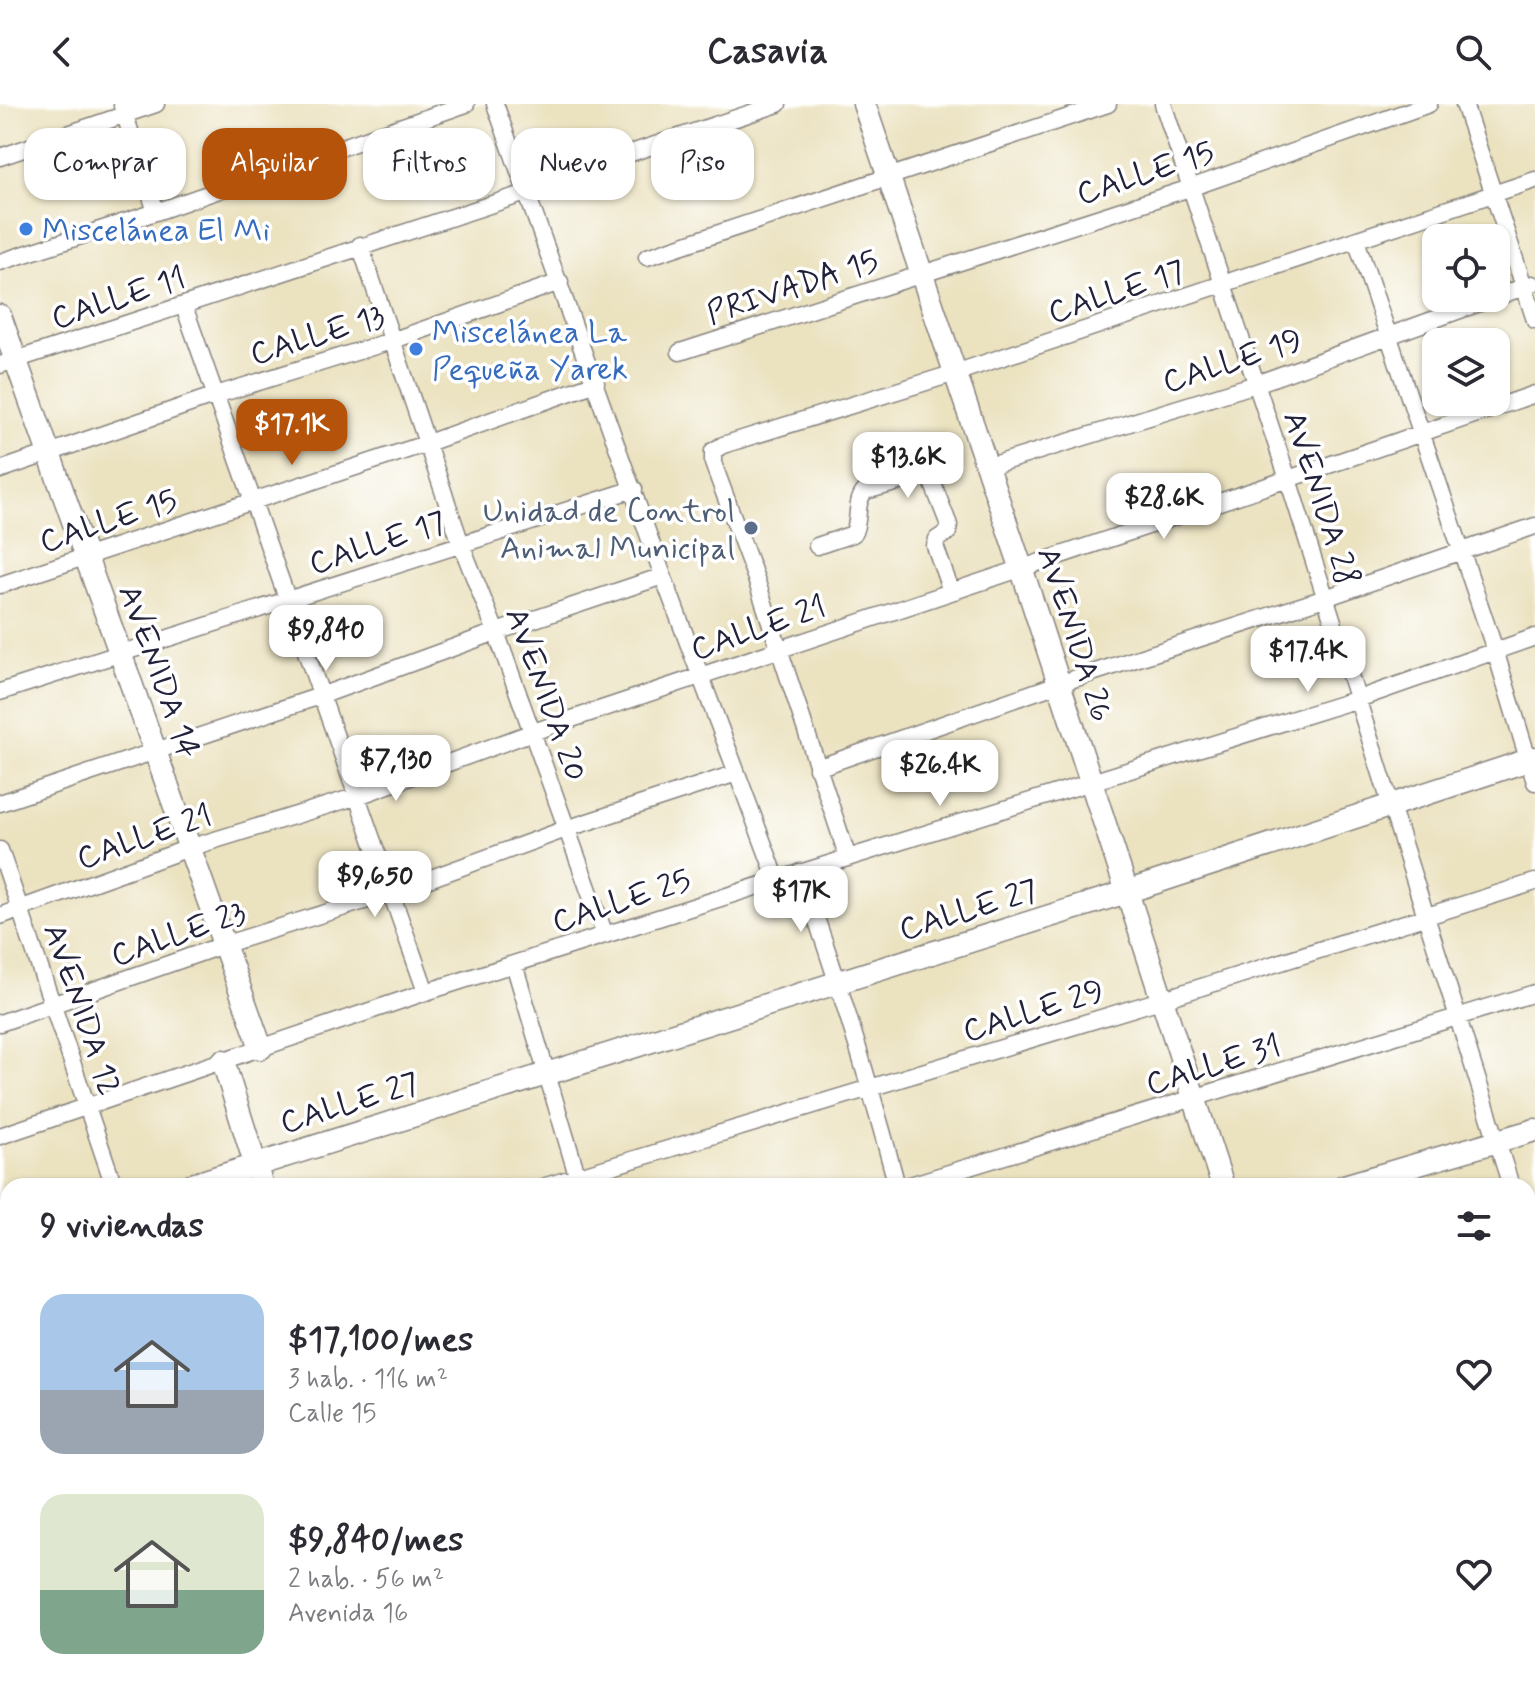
<!DOCTYPE html>
<html lang="es">
<head>
<meta charset="utf-8">
<style>
	:root { --surface:#fff; --page:#f7f7f7; --text:#2b2b33; --muted:#7c7c81; --accent:#b45309 }
	body { margin:0; font-family:Mynerve,sans-serif; background:var(--page); color:var(--text); height:100vh; display:flex; flex-direction:column; font-size:30px; white-space:nowrap }
	* { box-sizing:border-box; margin:0 }
	p { font-size:26px; color:var(--muted) }
	.icon { flex:none; width:44px; height:44px; fill:none; stroke:currentColor; stroke-width:2; stroke-linecap:round; stroke-linejoin:round }
	.map { position:relative; flex:1; overflow:hidden }
	.drawer { position:absolute; left:0px; top:1074px; width:1536px; height:514px; display:flex; flex-direction:column; background:var(--surface); border-radius:24px 24px 0 0; box-shadow:0 2px 6px #0004 }
	.drawer>* { flex:none }
	.banner { position:absolute; left:24px; top:24px; width:800px; height:72px; display:flex; gap:16px }
	.tools { position:absolute; left:1422px; top:120px; display:grid; gap:16px }
	.tools a { display:grid; place-items:center; width:88px; height:88px; border-radius:16px; background:var(--surface); box-shadow:0 2px 6px #0004; font-size:40px }
	.price { position:absolute; translate:-50% -68px; padding:0 18px; border-radius:16px; background:#fff; color:#222; font-size:26px; line-height:52px; filter:drop-shadow(0 2px 4px #0008) }
	.price::after { content:''; position:absolute; left:50%; top:48px; width:24px; height:18px; margin-left:-12px; background:inherit; clip-path:polygon(0 0,100% 0,50% 100%) }
	.price.on { background:var(--accent); color:#fff }
	ul { padding:0; list-style:none }
	li { display:flex; align-items:center; gap:24px; height:200px; padding:0 40px }
	li span { display:grid; place-items:center; flex:none; width:224px; height:160px; border-radius:24px; color:#555 }
	li>.icon { margin-inline-start:auto }
	span .icon { width:96px; height:96px; fill:#fffc; stroke-width:1 }
	li b { font-size:34px }
	h2 { display:flex; justify-content:space-between; align-items:center; height:96px; padding:0 40px; font-size:34px }
	.chip { padding:0 28px; border-radius:24px; background:var(--surface); box-shadow:0 2px 6px #0004; font-size:28px; line-height:72px }
	.chip.on { background:var(--accent); color:#fff }
	header { display:flex; justify-content:space-between; align-items:center; height:104px; padding:0 40px; background:var(--surface); font-size:36px; font-weight:700 }
	.map>svg:first-child { display:block }
</style>
</head>
<body>
<header><svg class="icon" aria-label="back" viewBox="0 0 24 24"><path d="M15 5l-7 7 7 7"/></svg>Casavia<svg class="icon" aria-label="search" viewBox="0 0 24 24"><circle cx="10" cy="10" r="6"/><path d="M15 15l6 6"/></svg></header>
<div class="map">
<svg width="1535" height="1587" viewBox="0 0 1535 1587">
	<rect width="100%" height="100%" fill="#fff"/>
	<filter id="ink" filterUnits="userSpaceOnUse"><feTurbulence type="fractalNoise" baseFrequency=".0125" numOctaves="2"/><feDisplacementMap in="SourceGraphic" scale="16" xChannelSelector="R" yChannelSelector="G"/><feConvolveMatrix kernelMatrix="1 2 1 2 8 2 1 2 1" color-interpolation-filters="sRGB"/></filter>
	<filter id="wash" filterUnits="userSpaceOnUse"><feTurbulence type="fractalNoise" baseFrequency=".006" numOctaves="4" result="noise"/><feDisplacementMap in="SourceGraphic" scale="32" xChannelSelector="R" yChannelSelector="G"/><feGaussianBlur stdDeviation="1.8" result="paint"/><feColorMatrix in="noise" values="0 0 0 0 0 0 0 0 0 0 0 0 0 0 0 0 0 1.4 0 .05"/><feComposite in="paint" operator="in"/></filter>
	<g filter="url(#wash)">
		<rect width="100%" height="100%" fill="#ebe2c0"/>
		<!-- built -->
		<path fill="#f5cfd9" d="M 1535,1283 L 1535,1587 L 1381,1587 L 1379,1580 L 1528,1580 L 1528,1284 Z"/>
		<!-- green -->
		<path fill="#9bc470" stroke="#5e7356" stroke-width="2" d="M 1273,1580 L 1379,1580 L 1381,1587 L 1273,1587 Z"/>
	</g>
	<g filter="url(#ink)">
		<g fill="none" stroke-linecap="round" stroke-linejoin="round">
			<!-- street casing -->
			<g stroke="#86827e" stroke-width="19">
				<path id="street" d="M 495,0 L 663,472 L 777,776
					M 1163,0 L 1288,375 L 1511,1082
					M 1464,0 L 1535,216
					M 122,2 L 156,108
					M 0,53 L 156,0
					M 604,58 L 778,0
					M 1356,136 L 1495,546 L 1535,678
					M 360,141 L 461,440 L 496,528 L 605,831
					M 647,153 L 1108,0
					M 0,158 L 156,108 L 466,0
					M 1496,193 L 1532,180
					M 184,202 L 426,888
					M 680,248 L 1190,84 L 1429,0
					M 0,261 L 526,89
					M 987,363 L 1256,280 L 1493,194
					M 0,366 L 216,291 L 391,237 L 560,178
					M 817,442 L 853,430 C 861,416 854,399 865,387 L 929,370 L 949,421 L 948,428 L 937,435 L 935,442 L 951,487
					M 0,481 L 425,340 L 596,279
					M 0,588 L 634,385
					M 817,664 L 1058,580 L 1325,494 L 1535,422
					M 0,699 L 323,591 L 496,528 L 663,472
					M 0,746 L 114,1082
					M 848,754 L 756,475 L 713,359 L 713,347 L 723,341 L 955,269 L 1535,76
					M 800,768 C 837,872 869,976 897,1082
					M 0,812 L 189,744 L 358,692 L 533,628 L 1288,375 L 1535,290
					M 514,860 L 580,1081
					M 0,919 L 223,841 L 393,788 L 566,725 L 737,669
					M 0,1032 L 426,888 L 777,776 L 1358,595 L 1535,533
					M 546,1082 L 1154,898 L 1535,778
					M 907,1082 L 1535,889
					M 1528,1138 L 1535,1160
					M 0,1250 L 8,1247
					M 1528,1267 L 1535,1265
					M 0,1361 L 8,1358
					M 42,1580 L 44,1587
					M 265,1580 L 267,1587
					M 722,1580 L 724,1587
					M 1044,1580 L 1054,1587
					M 1262,1580 L 1263,1587
					M 0,1583 L 12,1580
					M 474,1587 L 502,1580
					M 875,1587 L 876,1580"/>
			</g>
			<!-- secondary casing -->
			<g stroke="#86827e" stroke-width="25">
				<path id="secondary" d="M 864,0 L 1021,463 L 1223,1082
					M 0,212 L 261,944
					M 223,957 L 262,1082
					M 189,1082 L 1117,791 L 1535,654
					M 1344,1082 L 1535,1026
					M 0,1141 L 8,1139
					M 0,1472 L 8,1469
					M 414,1580 L 416,1587"/>
			</g>
			<!-- street -->
			<use href="#street" stroke="#fff" stroke-width="16"/>
			<!-- secondary -->
			<use href="#secondary" stroke="#fff" stroke-width="22"/>
		</g>
	</g>
	<!-- markers -->
	<g fill="#3f7fe0" stroke="#fff" stroke-width="3">
		<circle cx="26" cy="125" r="8"/>
		<circle cx="416" cy="245" r="8"/>
	</g>
	<circle fill="#5c6f8a" stroke="#fff" stroke-width="3" cx="751" cy="424" r="8"/>
	<g text-anchor="middle" stroke-width="7" stroke-linejoin="round" paint-order="stroke">
		<!-- street labels -->
		<g font-size="32" fill="#22223b" stroke="#fff">
			<text transform="translate(1145 68) rotate(-18)" y="11">CALLE 15</text>
			<text transform="translate(792 182) rotate(-18)" y="11">PRIVADA 15</text>
			<text transform="translate(1116 187) rotate(-18)" y="11">CALLE 17</text>
			<text transform="translate(118 193) rotate(-18)" y="11">CALLE 11</text>
			<text transform="translate(317 230) rotate(-17)" y="11">CALLE 13</text>
			<text transform="translate(1232 256) rotate(-18)" y="11">CALLE 19</text>
			<text transform="translate(1322 394) rotate(72)" y="11">AVENIDA 28</text>
			<text transform="translate(108 416) rotate(-18)" y="11">CALLE 15</text>
			<text transform="translate(377 438) rotate(-18)" y="11">CALLE 17</text>
			<text transform="translate(758 523) rotate(-19)" y="11">CALLE 21</text>
			<text transform="translate(1076 530) rotate(72)" y="11">AVENIDA 26</text>
			<text transform="translate(160 567) rotate(70)" y="11">AVENIDA 14</text>
			<text transform="translate(547 590) rotate(70)" y="11">AVENIDA 20</text>
			<text transform="translate(144 732) rotate(-19)" y="11">CALLE 21</text>
			<text transform="translate(621 796) rotate(-18)" y="11">CALLE 25</text>
			<text transform="translate(968 805) rotate(-17)" y="11">CALLE 27</text>
			<text transform="translate(178 829) rotate(-19)" y="11">CALLE 23</text>
			<text transform="translate(83 905) rotate(71)" y="11">AVENIDA 12</text>
			<text transform="translate(1033 906) rotate(-17)" y="11">CALLE 29</text>
			<text transform="translate(1213 960) rotate(-17)" y="11">CALLE 31</text>
			<text transform="translate(349 998) rotate(-17)" y="11">CALLE 27</text>
		</g>
		<!-- shop labels -->
		<g font-size="32" fill="#366cbe" stroke="#fff" text-anchor="start">
			<text x="42" y="136">Miscelánea El Mi</text>
			<text x="432" y="238">Miscelánea La<tspan x="432" dy="37">Pequeña Yarek</tspan></text>
		</g>
		<!-- service labels -->
		<g font-size="32" fill="#4e5e75" stroke="#fff" text-anchor="end">
			<text x="735" y="417">Unidad de Control<tspan x="735" dy="37">Animal Municipal</tspan></text>
		</g>
	</g>
</svg>
<div class="tools">
<a><svg class="icon" aria-label="locate" viewBox="0 0 24 24"><circle cx="12" cy="12" r="6"/><path d="M12 2v4M12 18v4M2 12h4M18 12h4"/></svg></a>
<a><svg class="icon" aria-label="layers" viewBox="0 0 24 24"><path d="M12 4l9 5-9 5-9-5zM3 14l9 5 9-5"/></svg></a>
</div>
<b class="price on" style="left:292px;top:363px">$17.1K</b>
<b class="price" style="left:908px;top:396px">$13.6K</b>
<b class="price" style="left:1164px;top:437px">$28.6K</b>
<b class="price" style="left:326px;top:569px">$9,840</b>
<b class="price" style="left:1308px;top:590px">$17.4K</b>
<b class="price" style="left:396px;top:699px">$7,130</b>
<b class="price" style="left:940px;top:704px">$26.4K</b>
<b class="price" style="left:375px;top:815px">$9,650</b>
<b class="price" style="left:801px;top:830px">$17K</b>
<div class="banner">
<a class="chip">Comprar</a>
<a class="chip on">Alquilar</a>
<a class="chip">Filtros</a>
<a class="chip">Nuevo</a>
<a class="chip">Piso</a>
</div>
<section class="drawer">
<h2>9 viviendas<svg class="icon" aria-label="filters" viewBox="0 0 24 24"><path d="M4 7h16M4 17h16"/><circle cx="9" cy="7" r="2"/><circle cx="15" cy="17" r="2"/></svg></h2>
<ul>
<li><span style="background:linear-gradient(#a9c7e8 60%,#9aa5b1 0)"><svg class="icon" aria-label="home" viewBox="0 0 24 24"><path d="M3 11l9-7 9 7M6 9v11h12V9"/></svg></span><div><b>$17,100/mes</b><p>3 hab. · 116 m²</p><p>Calle 15</p></div><svg class="icon" aria-label="heart" viewBox="0 0 24 24"><path d="M12 20l-8-8c-3-5 5-10 8-4 3-6 11-1 8 4z"/></svg></li>
<li><span style="background:linear-gradient(#dfe7d0 60%,#7fa58c 0)"><svg class="icon" aria-label="home" viewBox="0 0 24 24"><path d="M3 11l9-7 9 7M6 9v11h12V9"/></svg></span><div><b>$9,840/mes</b><p>2 hab. · 56 m²</p><p>Avenida 16</p></div><svg class="icon" aria-label="heart" viewBox="0 0 24 24"><path d="M12 20l-8-8c-3-5 5-10 8-4 3-6 11-1 8 4z"/></svg></li>
</ul>
</section>
</div>
</body>
</html>
